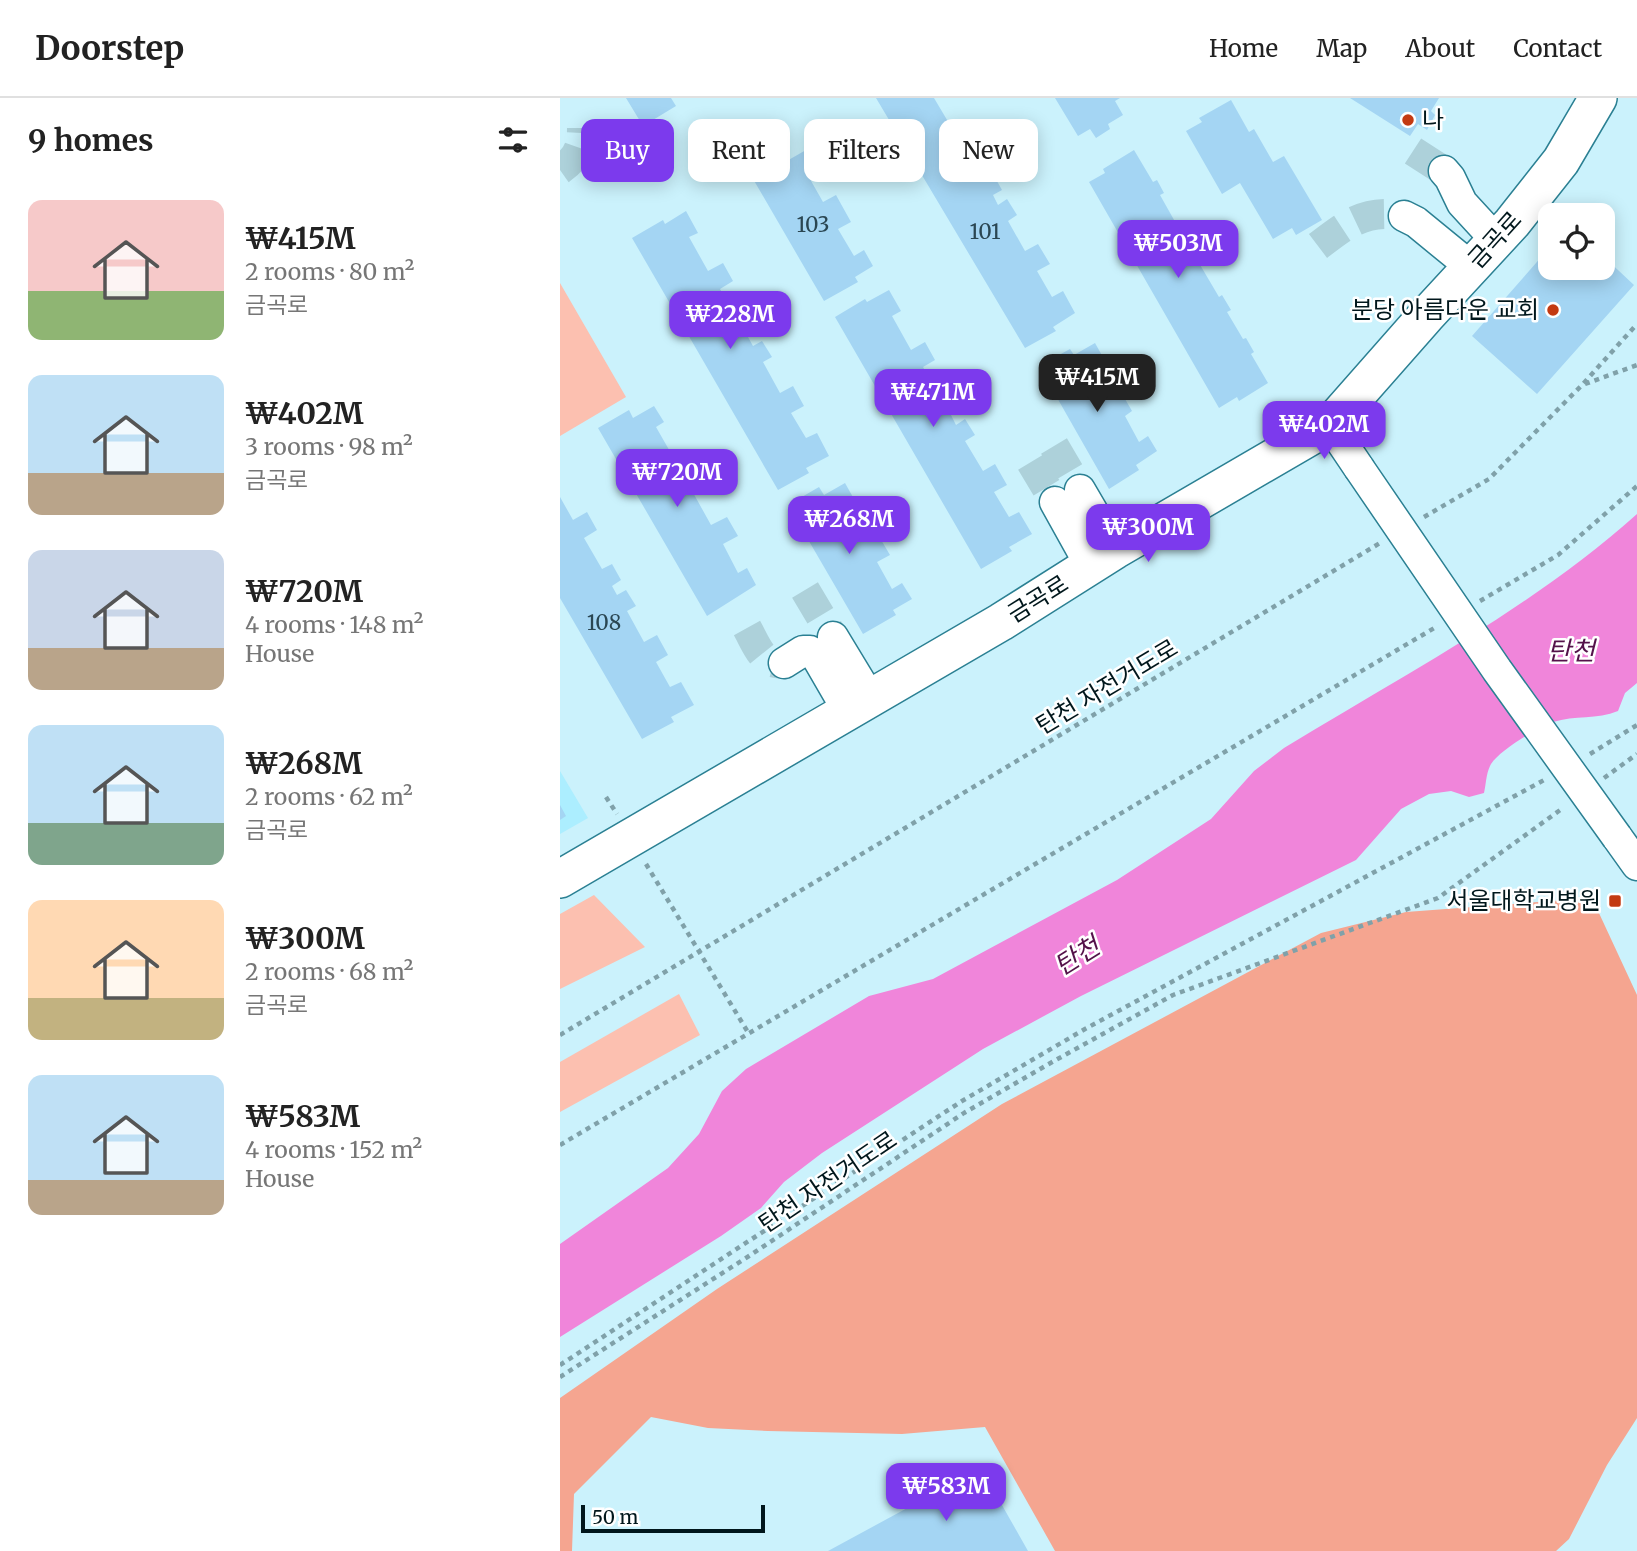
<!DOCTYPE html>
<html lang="en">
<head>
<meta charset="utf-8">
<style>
	:root { --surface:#fff; --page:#f2f2f2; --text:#222; --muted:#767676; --line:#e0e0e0; --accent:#7c3aed }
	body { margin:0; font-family:Merriweather,"Noto Sans KR",serif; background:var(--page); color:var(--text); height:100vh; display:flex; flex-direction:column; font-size:26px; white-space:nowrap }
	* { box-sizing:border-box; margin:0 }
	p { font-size:23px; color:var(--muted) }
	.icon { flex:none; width:38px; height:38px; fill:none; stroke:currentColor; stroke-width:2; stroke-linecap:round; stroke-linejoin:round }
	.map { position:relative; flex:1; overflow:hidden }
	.drawer { display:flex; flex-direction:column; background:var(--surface); width:560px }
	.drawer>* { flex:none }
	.banner { position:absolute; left:21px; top:21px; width:665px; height:63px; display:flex; gap:14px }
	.buttons { position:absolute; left:978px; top:105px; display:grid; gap:14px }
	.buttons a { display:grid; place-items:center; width:77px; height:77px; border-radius:14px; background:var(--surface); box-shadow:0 4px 18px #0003; font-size:35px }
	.scale { position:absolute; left:21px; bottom:18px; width:184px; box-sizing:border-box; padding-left:7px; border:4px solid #01171c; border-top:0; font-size:19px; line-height:24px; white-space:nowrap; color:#01171c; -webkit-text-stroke:5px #fff; paint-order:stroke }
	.price { position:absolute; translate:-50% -60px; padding:0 16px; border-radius:14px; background:var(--accent); color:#fff; font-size:23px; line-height:46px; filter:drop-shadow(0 2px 4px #0008) }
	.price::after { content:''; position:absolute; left:50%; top:42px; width:21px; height:16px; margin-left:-10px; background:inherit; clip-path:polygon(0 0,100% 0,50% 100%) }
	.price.active { background:#222; color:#fff }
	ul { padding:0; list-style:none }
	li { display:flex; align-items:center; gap:21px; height:175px; padding:0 28px }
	li span { display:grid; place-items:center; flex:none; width:196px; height:140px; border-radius:14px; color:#555 }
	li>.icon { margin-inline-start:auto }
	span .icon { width:84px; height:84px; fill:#fffc; stroke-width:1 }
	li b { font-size:30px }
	h2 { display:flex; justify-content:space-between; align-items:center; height:84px; padding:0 28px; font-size:30px }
	.tag { padding:0 24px; border-radius:14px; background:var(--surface); box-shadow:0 4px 18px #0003; font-size:24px; line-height:63px }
	.tag.active { background:var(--accent); color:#fff }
	header { display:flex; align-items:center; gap:42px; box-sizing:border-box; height:98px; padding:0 35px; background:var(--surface); border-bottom:2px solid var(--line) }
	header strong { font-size:33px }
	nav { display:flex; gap:38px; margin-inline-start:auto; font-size:24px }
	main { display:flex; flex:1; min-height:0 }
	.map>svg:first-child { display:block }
</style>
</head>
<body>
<header>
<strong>Doorstep</strong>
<nav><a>Home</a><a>Map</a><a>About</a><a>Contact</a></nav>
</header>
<main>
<section class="drawer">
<h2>9 homes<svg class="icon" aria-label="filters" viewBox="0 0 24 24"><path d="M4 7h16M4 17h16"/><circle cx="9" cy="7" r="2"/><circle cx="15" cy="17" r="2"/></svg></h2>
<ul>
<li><span style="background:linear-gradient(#f6c9c9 65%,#8fb573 0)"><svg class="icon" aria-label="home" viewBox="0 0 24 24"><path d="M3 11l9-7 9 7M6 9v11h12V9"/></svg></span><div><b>₩415M</b><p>2 rooms · 80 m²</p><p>금곡로</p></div></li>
<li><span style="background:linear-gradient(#bfe0f5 70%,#b9a48a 0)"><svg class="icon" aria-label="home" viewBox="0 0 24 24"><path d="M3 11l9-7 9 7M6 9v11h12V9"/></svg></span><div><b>₩402M</b><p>3 rooms · 98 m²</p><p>금곡로</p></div></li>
<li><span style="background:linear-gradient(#c9d6e8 70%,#b9a48a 0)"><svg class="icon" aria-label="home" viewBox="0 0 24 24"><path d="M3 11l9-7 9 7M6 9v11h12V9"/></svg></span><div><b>₩720M</b><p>4 rooms · 148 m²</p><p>House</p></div></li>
<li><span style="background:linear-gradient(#bfe0f5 70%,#7fa58c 0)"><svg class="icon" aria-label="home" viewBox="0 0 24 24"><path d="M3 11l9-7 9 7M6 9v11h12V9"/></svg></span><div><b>₩268M</b><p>2 rooms · 62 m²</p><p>금곡로</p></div></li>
<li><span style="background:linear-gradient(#ffd9b3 70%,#c2b280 0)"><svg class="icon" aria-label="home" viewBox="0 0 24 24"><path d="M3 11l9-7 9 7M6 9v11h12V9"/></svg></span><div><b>₩300M</b><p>2 rooms · 68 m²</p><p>금곡로</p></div></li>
<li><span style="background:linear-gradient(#bfe0f5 75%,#b9a48a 0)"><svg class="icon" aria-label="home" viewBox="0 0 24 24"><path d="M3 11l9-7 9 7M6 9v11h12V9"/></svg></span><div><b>₩583M</b><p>4 rooms · 152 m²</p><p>House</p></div></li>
</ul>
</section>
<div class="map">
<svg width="1077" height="1453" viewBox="0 0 1077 1453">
	<rect width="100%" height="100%" fill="#cbf2fc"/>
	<!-- built -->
	<path fill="#aceeff" d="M 0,673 L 28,720 L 0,736 Z"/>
	<!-- green -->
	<path fill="#fcc0b0" d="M 0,185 L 66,299 L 0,338 Z
		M 34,797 L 85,849 L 0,891 L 0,816 Z
		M 119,896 L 140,937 L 0,1014 L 0,964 Z"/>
	<!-- forest -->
	<path fill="#f5a590" d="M 1032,800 L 1077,897 L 1077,1320 L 1047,1367 L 1009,1441 L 996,1453 L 495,1453 L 425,1329 L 342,1336 L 208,1333 L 148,1330 L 91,1319 L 14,1396 L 12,1453 L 0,1453 L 0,1300 L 157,1191 L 442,1006 L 761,835 L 846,814 Z"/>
	<!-- water -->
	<path fill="#f085da" d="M 1077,416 L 1077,585 L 1065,595 L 1058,613 C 1037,622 1015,617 993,624 C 978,629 936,654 930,668 C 926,676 926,687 924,695 L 909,699 L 891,693 L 869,696 L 841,711 L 796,762 L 521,898 L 423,951 L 262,1055 L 224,1084 L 201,1110 L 161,1138 L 0,1239 L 0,1146 L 108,1070 L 139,1036 L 162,993 L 186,971 L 309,898 L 373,881 L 557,782 L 651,721 L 694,673 L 724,650 C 844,577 972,510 1077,416 Z"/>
	<!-- building -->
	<path fill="#a4d5f3" d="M 66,0 L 111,0 L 116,8 L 83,28 Z
		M 316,0 L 374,0 L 393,32 L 407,25 L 417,42 L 404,50 L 423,81 L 433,76 L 442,92 L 433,97 L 438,107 L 447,101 L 457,117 L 448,123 L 465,153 L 478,146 L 490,166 L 477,173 L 492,199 L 503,193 L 515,215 L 493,229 L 496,233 L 465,250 Z
		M 495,0 L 560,0 L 555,3 L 563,17 L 548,26 L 550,31 L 536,40 L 530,31 L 518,38 Z
		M 790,0 L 879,0 L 871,13 L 875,17 L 867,32 L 858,26 L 850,38 Z
		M 671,2 L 689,34 L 694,31 L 713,64 L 724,58 L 762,122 L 736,137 L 732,130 L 713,141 L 680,85 L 662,96 L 626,33 L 642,24 L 639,20 Z
		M 246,52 L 256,68 L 246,74 L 263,104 L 276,97 L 291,124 L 278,131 L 294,158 L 304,152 L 313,168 L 295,179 L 298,184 L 264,203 L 189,74 L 221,57 L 225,64 Z
		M 574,52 L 593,84 L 597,82 L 604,95 L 600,97 L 618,129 L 621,127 L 630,141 L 626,143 L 659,199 L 662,197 L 671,212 L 667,214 L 683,241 L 686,240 L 694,254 L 691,256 L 708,285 L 679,303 L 677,299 L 659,310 L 529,84 L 545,75 L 543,71 Z
		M 126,113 L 138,135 L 129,139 L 148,173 L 163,165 L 173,183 L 160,191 L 178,222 L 188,217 L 197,233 L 188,239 L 193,248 L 202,243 L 212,259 L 203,264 L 220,295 L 233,288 L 244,308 L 231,315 L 246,340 L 257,335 L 269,358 L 246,370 L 249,375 L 218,392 L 72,140 L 103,122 L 105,126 Z
		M 990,149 L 990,170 L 1043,170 L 1043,158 L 1074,187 L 977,296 L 912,238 Z
		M 329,192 L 341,213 L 332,218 L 351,252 L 365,244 L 375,262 L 363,269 L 381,301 L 391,296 L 399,312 L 391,317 L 396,327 L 405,321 L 415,337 L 405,343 L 423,373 L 435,366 L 447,387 L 434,394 L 449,419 L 459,414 L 472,436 L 449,449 L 452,453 L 421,471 L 275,219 L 305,201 L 307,204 Z
		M 535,245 L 544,261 L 535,266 L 554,298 L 561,294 L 572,313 L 565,318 L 579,344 L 588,338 L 597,353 L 576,367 L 579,372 L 549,391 L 479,268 L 510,251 L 514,257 Z
		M 94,308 L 104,324 L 96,329 L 116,364 L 130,356 L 140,374 L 126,382 L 151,427 L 167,419 L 178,438 L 163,446 L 178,475 L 187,470 L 196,487 L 147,518 L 38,330 L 69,312 L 73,320 Z
		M 285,385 L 294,401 L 285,407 L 302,437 L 314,430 L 330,457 L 317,464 L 332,491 L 342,485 L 352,501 L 333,512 L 336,517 L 303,536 L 228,407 L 259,389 L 264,397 Z
		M 0,399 L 13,422 L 27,414 L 37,432 L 24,440 L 42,471 L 52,466 L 61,482 L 52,488 L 57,497 L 66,492 L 76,508 L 67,513 L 84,544 L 97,537 L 108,557 L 96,564 L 110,589 L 121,584 L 134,607 L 111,619 L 114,624 L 82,641 L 0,500 Z
		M 0,707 L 6,718 L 0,722 Z
		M 421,1370 L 468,1453 L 268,1453 Z"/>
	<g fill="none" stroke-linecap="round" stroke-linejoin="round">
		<!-- minor-tunnel -->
		<path stroke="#add1da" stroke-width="30" stroke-dasharray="30 15" stroke-linecap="butt" d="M 853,53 L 884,73
			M 0,72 C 17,60 22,50 22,30
			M 758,148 C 787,126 806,110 844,118
			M 494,348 L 520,392
			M 471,364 L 495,404
			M 245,492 L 273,539
			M 187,530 C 196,546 203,569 224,565"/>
		<!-- minor casing -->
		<g stroke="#2b8093" stroke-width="33">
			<path id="minor" d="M 884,73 L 890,80 L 902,105 L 936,142
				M 844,118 L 856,124 L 911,169
				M 770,327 L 799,370
				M 520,392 L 555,452
				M 495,404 L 530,467
				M 273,539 L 310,600
				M 224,565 L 243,553 L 250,553 L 255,556 L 288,613
				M 1057,739 L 1077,767"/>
		</g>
		<!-- major casing -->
		<g stroke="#2b8093" stroke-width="40">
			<path id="major" d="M 0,781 L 441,524 L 555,452 L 770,327 L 866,218 L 952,125 L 1001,63 L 1038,0"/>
		</g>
		<!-- path -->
		<path stroke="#80a1a9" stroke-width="4.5" stroke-dasharray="5 5" stroke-linecap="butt" d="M 1025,286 L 1077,267
			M 864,419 L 929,381 L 1022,287 L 1077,226
			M 920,503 L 998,457 L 1077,388
			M 1030,656 L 1077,627
			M 1044,680 L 1077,656
			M 46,699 L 57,716
			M 86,766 L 189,936
			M 0,937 L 820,445
			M 0,1047 L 876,529
			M 0,1267 L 402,1003 L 525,931 L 986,681
			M 0,1279 L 189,1158 L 404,1015 L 494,963 L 613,897 L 878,800 L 1003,710"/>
		<!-- minor -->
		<use href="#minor" stroke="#fff" stroke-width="30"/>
		<!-- major -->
		<use href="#major" stroke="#fff" stroke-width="37"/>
		<!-- minor-bridge casing -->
		<g stroke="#2b8093" stroke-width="33" stroke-linecap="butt">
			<path id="minor-bridge" d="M 799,370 L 937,572 L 1057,739"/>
		</g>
		<!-- minor-bridge -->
		<use href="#minor-bridge" stroke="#fff" stroke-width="30"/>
	</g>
	<!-- markers -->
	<g fill="#c33a12" stroke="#fff" stroke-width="2.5">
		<circle cx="848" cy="22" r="7"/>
		<circle cx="993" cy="212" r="7"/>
		<rect x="1048" y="796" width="14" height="14" rx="3.5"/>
	</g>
	<g text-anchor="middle" stroke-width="5" stroke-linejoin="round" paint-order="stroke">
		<!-- number labels -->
		<g font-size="21" fill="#2a4652">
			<text x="253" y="134">103</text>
			<text x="425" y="141">101</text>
			<text x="44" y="532">108</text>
		</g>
		<!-- poi labels -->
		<g font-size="24" fill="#01171c" stroke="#fff" text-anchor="end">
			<text x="862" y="30" text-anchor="start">나</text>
			<text x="979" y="220">분당 아름다운 교회</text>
			<text x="1041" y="811">서울대학교병원</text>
		</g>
		<!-- street labels -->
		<g font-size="24" fill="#01171c" stroke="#fff">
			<text transform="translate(935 142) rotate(-48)" y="8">금곡로</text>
			<text transform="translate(478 501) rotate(-32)" y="8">금곡로</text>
			<text transform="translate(547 589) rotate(-31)" y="8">탄천 자전거도로</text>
			<text transform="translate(268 1084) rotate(-34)" y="8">탄천 자전거도로</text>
		</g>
		<!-- water labels -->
		<g font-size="26" font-style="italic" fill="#54124a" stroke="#fff">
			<text x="1011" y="562">탄천</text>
			<text transform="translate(517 858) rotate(-32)" y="9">탄천</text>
		</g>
	</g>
</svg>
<div class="buttons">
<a><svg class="icon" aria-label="locate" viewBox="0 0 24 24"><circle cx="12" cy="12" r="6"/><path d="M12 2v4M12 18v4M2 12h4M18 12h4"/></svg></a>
</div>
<div class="scale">50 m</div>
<b class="price" style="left:618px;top:182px">₩503M</b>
<b class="price" style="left:170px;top:253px">₩228M</b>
<b class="price active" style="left:537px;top:316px">₩415M</b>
<b class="price" style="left:373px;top:331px">₩471M</b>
<b class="price" style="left:764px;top:363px">₩402M</b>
<b class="price" style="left:117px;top:411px">₩720M</b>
<b class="price" style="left:289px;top:458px">₩268M</b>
<b class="price" style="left:588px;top:466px">₩300M</b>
<b class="price" style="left:386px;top:1425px">₩583M</b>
<div class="banner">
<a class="tag active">Buy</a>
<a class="tag">Rent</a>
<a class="tag">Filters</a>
<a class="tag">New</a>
</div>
</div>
</main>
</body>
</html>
